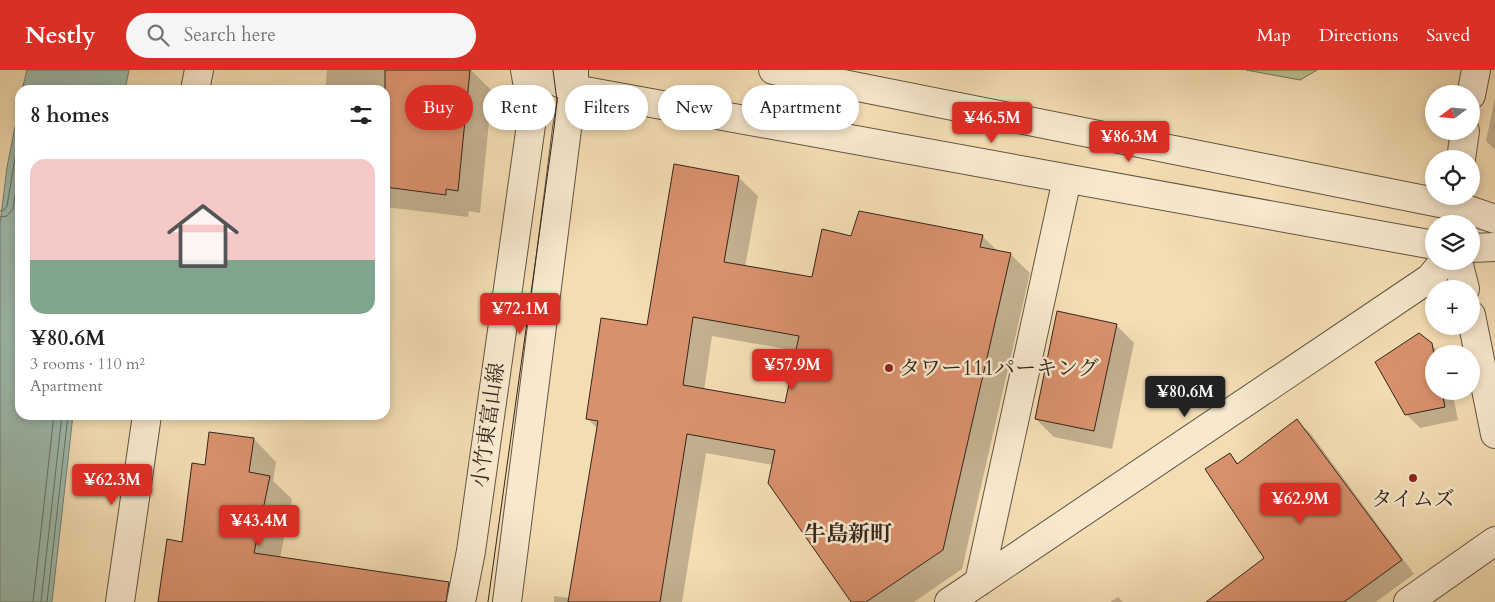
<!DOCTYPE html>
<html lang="en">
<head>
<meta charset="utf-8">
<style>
	:root { --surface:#fff; --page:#f6f6f6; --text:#222; --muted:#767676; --line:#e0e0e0; --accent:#d93025 }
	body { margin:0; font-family:Cardo,"Noto Serif JP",serif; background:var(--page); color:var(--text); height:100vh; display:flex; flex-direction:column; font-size:19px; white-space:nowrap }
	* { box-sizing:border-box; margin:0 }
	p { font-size:16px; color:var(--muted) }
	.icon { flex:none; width:28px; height:28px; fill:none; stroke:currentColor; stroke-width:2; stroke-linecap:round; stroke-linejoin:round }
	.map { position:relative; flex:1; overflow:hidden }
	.side { position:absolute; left:15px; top:15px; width:375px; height:335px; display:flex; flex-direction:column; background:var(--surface); border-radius:15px; box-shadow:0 2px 8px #0003 }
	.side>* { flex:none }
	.guide { position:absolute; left:405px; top:15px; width:475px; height:45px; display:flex; gap:10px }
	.needle { width:32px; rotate:254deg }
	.fabs { position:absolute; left:1425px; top:15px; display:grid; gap:10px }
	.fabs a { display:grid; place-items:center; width:55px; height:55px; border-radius:50%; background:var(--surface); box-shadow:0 2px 8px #0003; font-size:25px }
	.price { position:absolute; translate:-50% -42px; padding:0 11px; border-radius:5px; background:var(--accent); color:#fff; font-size:16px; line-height:32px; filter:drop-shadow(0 1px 2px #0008) }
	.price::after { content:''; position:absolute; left:50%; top:30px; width:15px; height:11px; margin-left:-8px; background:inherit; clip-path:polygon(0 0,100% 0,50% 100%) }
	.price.current { background:#222; color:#fff }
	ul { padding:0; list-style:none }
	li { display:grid; align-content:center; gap:10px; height:265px; padding:0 15px }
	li+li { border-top:1px solid var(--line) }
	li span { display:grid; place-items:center; height:155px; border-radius:15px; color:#555 }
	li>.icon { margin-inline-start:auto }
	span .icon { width:90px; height:90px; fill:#fffc; stroke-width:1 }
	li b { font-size:21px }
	h2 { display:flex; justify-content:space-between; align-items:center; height:60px; padding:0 15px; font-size:21px }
	.tag { padding:0 18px; border-radius:22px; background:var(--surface); box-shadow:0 2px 8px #0003; font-size:18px; line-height:45px }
	.tag.current { background:var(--accent); color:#fff }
	header { display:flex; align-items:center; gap:30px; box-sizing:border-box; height:70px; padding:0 25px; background:var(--accent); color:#fff }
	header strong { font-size:24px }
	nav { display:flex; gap:28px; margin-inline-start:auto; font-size:18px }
	.search { width:350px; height:45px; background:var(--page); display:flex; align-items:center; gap:12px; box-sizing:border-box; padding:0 18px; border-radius:28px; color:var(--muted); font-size:19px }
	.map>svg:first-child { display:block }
</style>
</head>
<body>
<header>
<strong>Nestly</strong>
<div class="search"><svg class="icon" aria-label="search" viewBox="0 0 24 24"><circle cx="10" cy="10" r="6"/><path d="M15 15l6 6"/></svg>Search here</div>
<nav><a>Map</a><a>Directions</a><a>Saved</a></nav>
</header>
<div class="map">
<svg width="1495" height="532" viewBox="0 0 1495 532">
	<rect width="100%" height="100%" fill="#f4ddb3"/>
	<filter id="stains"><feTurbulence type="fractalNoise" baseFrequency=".004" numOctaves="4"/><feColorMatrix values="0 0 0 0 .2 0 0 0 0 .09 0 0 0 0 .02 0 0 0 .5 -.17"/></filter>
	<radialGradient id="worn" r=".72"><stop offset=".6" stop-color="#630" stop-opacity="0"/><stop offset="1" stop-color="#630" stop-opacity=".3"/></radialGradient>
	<!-- green -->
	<path fill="#bac18e" stroke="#767456" d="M 1246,0 L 1317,0 L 1300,10 Z"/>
	<!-- water -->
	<path fill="#9cbbae" stroke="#727f74" d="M 27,0 L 129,0 L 125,20 L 22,20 Z
		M 20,32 L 20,345 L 73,345 L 52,532 L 0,532 L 0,154 L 7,97 Z"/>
	<!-- shadow -->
	<path fill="#0003" fill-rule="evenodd" d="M 327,0 L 471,0 L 492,21 L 480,143 L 469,141 L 468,147 L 385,137 L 385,20 L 325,20 Z
		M 1495,28 L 1495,80 L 1486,71 Z
		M 738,107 L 758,126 L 745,197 L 813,209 L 852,167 L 982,166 L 999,182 L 1010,184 L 1030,203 L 962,499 L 914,532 L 852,532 L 773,395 L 706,383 L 682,532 L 554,532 L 554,526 L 570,528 L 598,359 L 588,349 L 648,256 ZM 712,266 L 797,281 L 786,334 L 704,320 Z
		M 1116,255 L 1134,273 L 1112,379 L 1054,367 L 1036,349 Z
		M 1431,274 L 1440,284 L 1434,284 L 1434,321 L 1452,321 L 1458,350 L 1420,358 L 1406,344 Z
		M 1297,351 L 1311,364 L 1414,504 L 1376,532 L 1212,532 L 1266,488 L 1229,384 L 1239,394 Z
		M 210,364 L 254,369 L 276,392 L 273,411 L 292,429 L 280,488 L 429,532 L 159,532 L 184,473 L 206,397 Z
		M 1118,527 L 1123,532 L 1110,532 Z"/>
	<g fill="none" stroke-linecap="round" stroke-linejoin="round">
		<!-- shore -->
		<path stroke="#677066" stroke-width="1" d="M 0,141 L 4,140 L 7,136 L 20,59
			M 0,147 L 7,146 L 13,139 L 20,92
			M 33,532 L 54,345
			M 41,532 L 62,345
			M 47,532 L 68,345"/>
	</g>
	<!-- building -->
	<path fill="#d9916d" stroke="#32261d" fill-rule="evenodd" d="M 385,0 L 470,0 L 458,121 L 446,119 L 446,125 L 385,117 Z
		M 674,94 L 739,106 L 724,192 L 812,207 L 822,159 L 851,166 L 859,141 L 983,165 L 980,177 L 1011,183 L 943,480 L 866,532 L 851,532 L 768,413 L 775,380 L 687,364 L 660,532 L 568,532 L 598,351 L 586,349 L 601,248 L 647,255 ZM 693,247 L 799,266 L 785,333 L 683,315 Z
		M 1057,241 L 1117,254 L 1094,361 L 1035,349 Z
		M 1419,263 L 1432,273 L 1434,284 L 1434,321 L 1442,321 L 1445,337 L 1405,345 L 1375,292 Z
		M 1297,349 L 1402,490 L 1344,532 L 1206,532 L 1264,488 L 1205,399 L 1230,383 L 1237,394 Z
		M 209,362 L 254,368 L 249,402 L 270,406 L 254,483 L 449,512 L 446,532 L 158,532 L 167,469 L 182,472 L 192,393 L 205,395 Z"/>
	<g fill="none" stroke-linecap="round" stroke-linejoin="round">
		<!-- minor casing -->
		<g stroke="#625442" stroke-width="30">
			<path id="minor" d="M 195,20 L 199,0
				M 979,512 L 1067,109
				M 120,532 L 147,345
				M 949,532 L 1430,208 L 1444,191
				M 1408,532 L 1495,471"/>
		</g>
		<!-- tertiary casing -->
		<g stroke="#625442" stroke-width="30">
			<path id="tertiary" d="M 539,0 L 555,11 L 574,19 L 1434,175
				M 773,0 L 1460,137 L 1495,149
				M 1471,25 L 1476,0
				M 1461,89 L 1465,61
				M 1471,178 L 1495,177
				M 1458,191 L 1465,219
				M 1471,245 L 1495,364
				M 461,532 L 471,481 L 531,55 L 529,22 L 525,0
				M 507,532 L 567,59 L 574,19 L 574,1"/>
		</g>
		<!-- minor -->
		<use href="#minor" stroke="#f8e9ce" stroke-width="28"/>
		<!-- tertiary -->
		<use href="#tertiary" stroke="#f8e9ce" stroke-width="28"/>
		<!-- tram -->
		<path stroke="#32261d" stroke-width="1" d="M 488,532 L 554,58 L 557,31 L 553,0"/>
	</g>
	<!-- markers -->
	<g fill="#8f2418" stroke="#f8e9ce" stroke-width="2">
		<circle cx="889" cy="298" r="5"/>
		<circle cx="1413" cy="408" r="5"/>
	</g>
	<g text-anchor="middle" stroke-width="5" stroke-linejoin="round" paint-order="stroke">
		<!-- poi labels -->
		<g font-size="21" fill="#32261d" stroke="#f8e9ce" text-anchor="start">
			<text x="899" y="305">タワー111パーキング</text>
			<text x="1413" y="436" text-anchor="middle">タイムズ</text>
		</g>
		<!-- street labels -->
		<g font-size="21" fill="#32261d" stroke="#f8e9ce">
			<text transform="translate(488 355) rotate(-82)" y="7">小竹東富山線</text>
		</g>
		<!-- neighbourhood labels -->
		<g font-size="22" font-weight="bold" fill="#32261d" stroke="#f8e9ce">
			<text x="848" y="471">牛島新町</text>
		</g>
	</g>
	<rect width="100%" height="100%" filter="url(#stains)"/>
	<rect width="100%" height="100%" fill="url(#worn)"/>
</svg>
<div class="fabs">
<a><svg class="needle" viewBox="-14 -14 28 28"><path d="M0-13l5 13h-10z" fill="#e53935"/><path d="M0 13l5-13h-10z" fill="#767676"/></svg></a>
<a><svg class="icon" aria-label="locate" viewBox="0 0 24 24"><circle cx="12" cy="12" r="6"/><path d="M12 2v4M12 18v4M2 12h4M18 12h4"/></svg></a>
<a><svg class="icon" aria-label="layers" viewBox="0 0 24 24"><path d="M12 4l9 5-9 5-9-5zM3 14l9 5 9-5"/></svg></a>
<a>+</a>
<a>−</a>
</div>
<b class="price" style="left:992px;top:74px">¥46.5M</b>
<b class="price" style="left:1129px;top:93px">¥86.3M</b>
<b class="price" style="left:520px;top:265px">¥72.1M</b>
<b class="price" style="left:792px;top:321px">¥57.9M</b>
<b class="price current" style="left:1185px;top:348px">¥80.6M</b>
<b class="price" style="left:112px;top:436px">¥62.3M</b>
<b class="price" style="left:1300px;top:455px">¥62.9M</b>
<b class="price" style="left:259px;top:477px">¥43.4M</b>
<div class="guide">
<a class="tag current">Buy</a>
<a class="tag">Rent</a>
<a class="tag">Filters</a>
<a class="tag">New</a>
<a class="tag">Apartment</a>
</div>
<section class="side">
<h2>8 homes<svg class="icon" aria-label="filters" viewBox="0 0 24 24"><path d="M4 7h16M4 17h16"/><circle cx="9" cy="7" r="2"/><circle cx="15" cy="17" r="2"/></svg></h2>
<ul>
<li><span style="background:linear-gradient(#f6c9c9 65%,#7fa58c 0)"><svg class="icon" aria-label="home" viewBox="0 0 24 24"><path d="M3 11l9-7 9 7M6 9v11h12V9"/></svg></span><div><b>¥80.6M</b><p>3 rooms · 110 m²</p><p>Apartment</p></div></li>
</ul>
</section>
</div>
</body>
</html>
